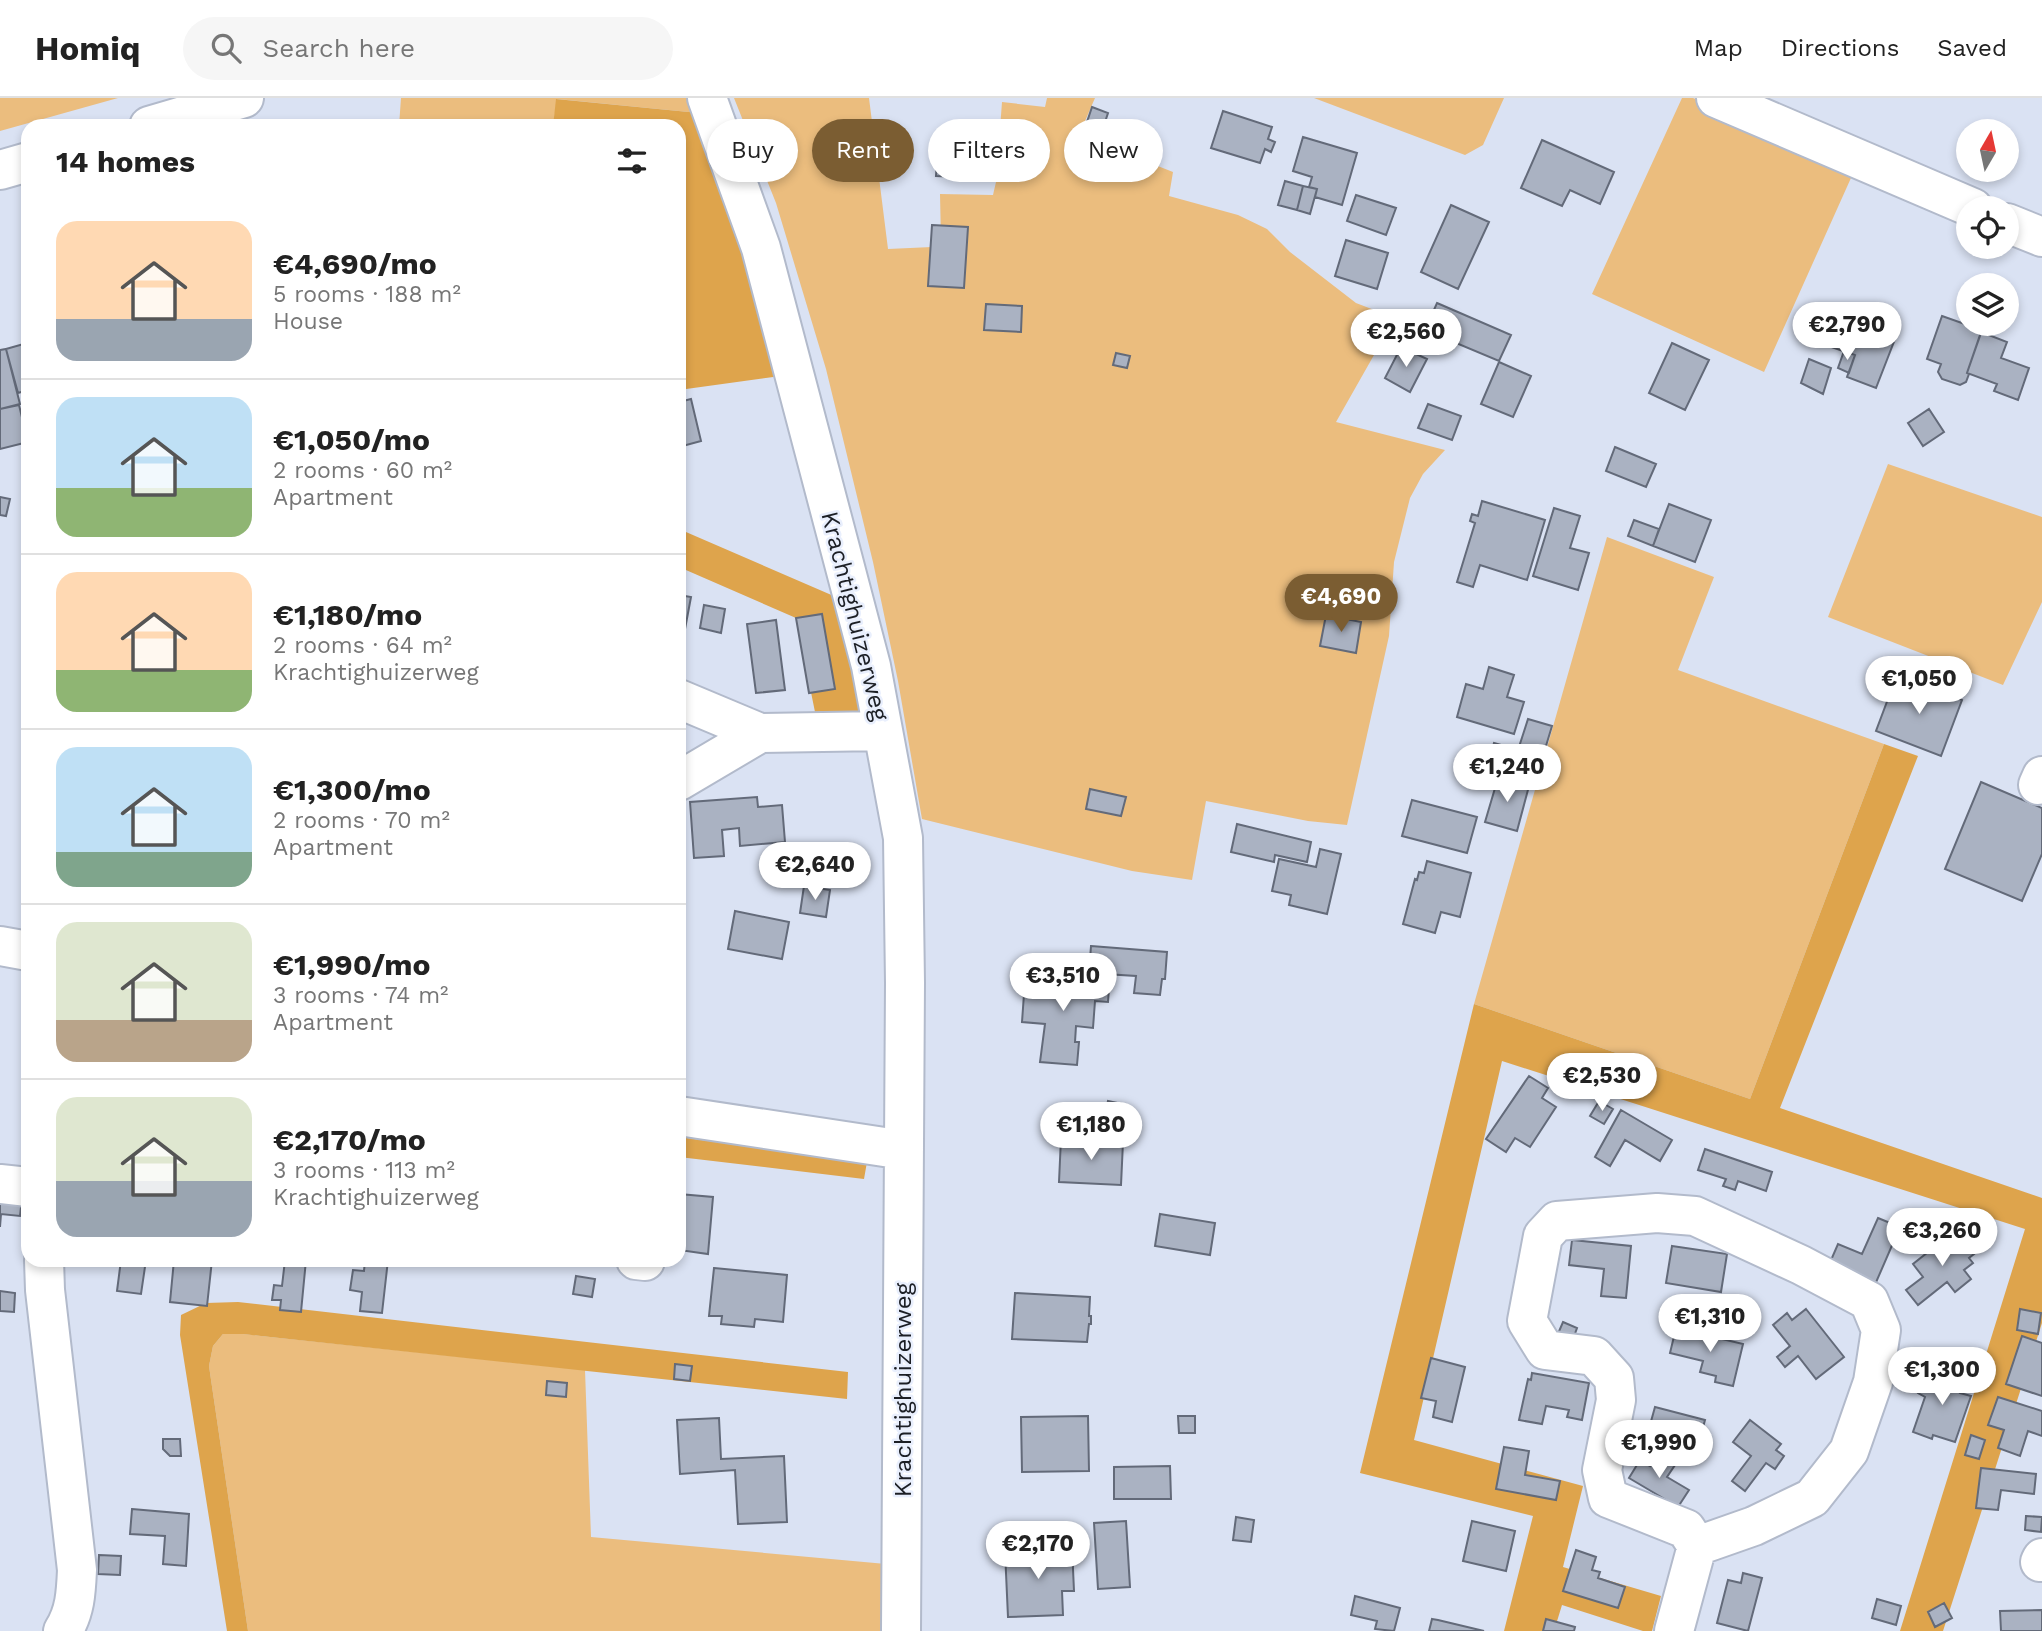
<!DOCTYPE html>
<html lang="en">
<head>
<meta charset="utf-8">
<style>
	:root { --surface:#fff; --page:#f6f6f6; --text:#222; --muted:#767676; --line:#e0e0e0; --accent:#7b5d32 }
	body { margin:0; font-family:"Work Sans",sans-serif; background:var(--page); color:var(--text); height:100vh; display:flex; flex-direction:column; font-size:26px; white-space:nowrap }
	* { box-sizing:border-box; margin:0 }
	p { font-size:23px; color:var(--muted) }
	.icon { flex:none; width:38px; height:38px; fill:none; stroke:currentColor; stroke-width:2; stroke-linecap:round; stroke-linejoin:round }
	.map { position:relative; flex:1; overflow:hidden }
	.panel { position:absolute; left:21px; top:21px; width:665px; height:1148px; display:flex; flex-direction:column; background:var(--surface); border-radius:21px; box-shadow:0 4px 10px #0003 }
	.panel>* { flex:none }
	.hud { position:absolute; left:707px; top:21px; width:665px; height:63px; display:flex; gap:14px }
	.needle { width:46px; rotate:9deg }
	.fabs { position:absolute; left:1956px; top:21px; display:grid; gap:14px }
	.fabs a { display:grid; place-items:center; width:63px; height:63px; border-radius:50%; background:var(--surface); box-shadow:0 4px 10px #0003; font-size:35px }
	.price { position:absolute; translate:-50% -60px; padding:0 16px; border-radius:24px; background:#fff; color:#222; font-size:23px; line-height:46px; filter:drop-shadow(0 2px 4px #0008) }
	.price::after { content:''; position:absolute; left:50%; top:42px; width:21px; height:16px; margin-left:-10px; background:inherit; clip-path:polygon(0 0,100% 0,50% 100%) }
	.price.active { background:var(--accent); color:#fff }
	ul { padding:0; list-style:none }
	li { display:flex; align-items:center; gap:21px; height:175px; padding:0 35px }
	li+li { border-top:2px solid var(--line) }
	li span { display:grid; place-items:center; flex:none; width:196px; height:140px; border-radius:21px; color:#555 }
	li>.icon { margin-inline-start:auto }
	span .icon { width:84px; height:84px; fill:#fffc; stroke-width:1 }
	li b { font-size:30px }
	h2 { display:flex; justify-content:space-between; align-items:center; height:84px; padding:0 35px; font-size:30px }
	.pill { padding:0 24px; border-radius:32px; background:var(--surface); box-shadow:0 4px 10px #0003; font-size:24px; line-height:63px }
	.pill.active { background:var(--accent); color:#fff }
	header { display:flex; align-items:center; gap:42px; box-sizing:border-box; height:98px; padding:0 35px; background:var(--surface); border-bottom:2px solid var(--line) }
	header strong { font-size:33px }
	nav { display:flex; gap:38px; margin-inline-start:auto; font-size:24px }
	.search { width:490px; height:63px; background:var(--page); display:flex; align-items:center; gap:18px; box-sizing:border-box; padding:0 24px; border-radius:38px; color:var(--muted); font-size:26px }
	.map>svg:first-child { display:block }
</style>
</head>
<body>
<header>
<strong>Homiq</strong>
<div class="search"><svg class="icon" aria-label="search" viewBox="0 0 24 24"><circle cx="10" cy="10" r="6"/><path d="M15 15l6 6"/></svg>Search here</div>
<nav><a>Map</a><a>Directions</a><a>Saved</a></nav>
</header>
<div class="map">
<svg width="2042" height="1533" viewBox="0 0 2042 1533">
	<rect width="100%" height="100%" fill="#dae2f3"/>
	<!-- green -->
	<path fill="#ebbd7e" d="M 0,0 L 118,0 L 0,33 Z
		M 401,0 L 693,0 L 699,15 L 557,1 L 553,28 L 399,28 Z
		M 734,0 L 869,0 L 888,151 L 932,149 L 941,142 L 940,96 L 993,97 L 996,84 L 1002,4 L 1045,9 L 1047,0 L 1095,0 L 1079,37 L 1173,74 L 1169,98 L 1238,117 L 1267,131 L 1290,154 L 1356,205 L 1395,220 L 1336,324 L 1445,352 L 1423,376 L 1410,400 L 1394,464 L 1389,538 L 1347,727 L 1308,723 L 1206,703 L 1192,782 L 1132,773 L 922,721 L 898,583 L 873,464 L 826,271 L 776,105 Z
		M 1314,0 L 1504,0 L 1483,47 L 1465,57 Z
		M 1682,0 L 1693,0 L 1855,71 L 1764,274 L 1592,196 Z
		M 1888,366 L 2042,419 L 2042,504 L 2003,587 L 1828,519 Z
		M 1607,439 L 1714,479 L 1678,572 L 1884,646 L 1750,1001 L 1474,906 Z
		M 223,1236 L 243,1236 L 585,1272 L 591,1439 L 886,1466 L 888,1533 L 248,1533 L 209,1268 L 213,1248 Z"/>
	<!-- forest -->
	<path fill="#dea44c" d="M 556,1 L 699,15 L 788,277 L 679,292 L 679,28 L 553,28 Z
		M 679,431 L 843,502 L 865,615 L 815,614 L 796,520 L 679,469 Z
		M 1884,646 L 1918,658 L 1780,1010 L 2042,1100 L 2042,1225 L 1943,1533 L 1900,1533 L 2025,1131 L 1502,963 L 1414,1342 L 1583,1388 L 1563,1469 L 1661,1498 L 1652,1533 L 1643,1533 L 1562,1507 L 1554,1533 L 1504,1533 L 1533,1418 L 1360,1375 L 1474,906 L 1750,1001 Z
		M 679,1039 L 867,1064 L 864,1081 L 679,1059 Z
		M 238,1204 L 848,1274 L 847,1301 L 243,1236 L 223,1236 L 213,1248 L 209,1268 L 248,1533 L 227,1533 L 180,1237 L 181,1217 L 206,1205 Z"/>
	<!-- building -->
	<path fill="#aab2c2" stroke="#636a79" stroke-width="2" d="M 1092,9 L 1108,15 L 1103,30 L 1087,24 Z
		M 1223,13 L 1272,29 L 1268,41 L 1275,44 L 1271,54 L 1265,51 L 1260,65 L 1211,50 Z
		M 1303,39 L 1357,55 L 1342,107 L 1315,99 L 1317,91 L 1309,89 L 1312,79 L 1293,73 Z
		M 1542,42 L 1614,74 L 1600,106 L 1570,92 L 1562,108 L 1521,90 Z
		M 938,46 L 986,47 L 985,80 L 936,78 Z
		M 1285,83 L 1303,88 L 1297,112 L 1278,107 Z
		M 1303,88 L 1317,91 L 1310,116 L 1297,112 Z
		M 1356,97 L 1396,110 L 1386,137 L 1347,123 Z
		M 1451,107 L 1489,124 L 1458,191 L 1421,174 Z
		M 932,127 L 968,129 L 964,190 L 928,188 Z
		M 1346,142 L 1388,155 L 1377,191 L 1335,178 Z
		M 1437,205 L 1511,237 L 1499,263 L 1425,232 Z
		M 986,206 L 1022,208 L 1021,234 L 984,232 Z
		M 1942,218 L 1982,232 L 1967,275 L 1969,276 L 1966,284 L 1960,287 L 1942,281 L 1938,274 L 1941,266 L 1927,261 Z
		M 1839,219 L 1895,241 L 1876,290 L 1847,279 L 1855,257 L 1828,248 Z
		M 1981,234 L 2007,244 L 2001,260 L 2029,270 L 2018,302 L 1994,293 L 1997,286 L 1967,275 Z
		M 27,245 L 28,292 L 18,295 L 6,251 Z
		M 1672,245 L 1709,262 L 1685,312 L 1649,295 Z
		M 1401,249 L 1427,261 L 1410,294 L 1385,280 Z
		M 6,251 L 20,306 L 0,311 L 0,252 Z
		M 1844,253 L 1855,257 L 1849,275 L 1838,270 Z
		M 1116,255 L 1130,258 L 1127,270 L 1113,267 Z
		M 1809,261 L 1831,270 L 1823,296 L 1801,285 Z
		M 1499,264 L 1531,278 L 1513,319 L 1481,306 Z
		M 691,301 L 701,343 L 679,349 L 679,304 Z
		M 1428,306 L 1461,318 L 1452,342 L 1418,330 Z
		M 19,307 L 28,344 L 0,351 L 0,311 Z
		M 1929,311 L 1944,334 L 1923,348 L 1908,325 Z
		M 1615,349 L 1656,366 L 1646,389 L 1606,373 Z
		M 0,399 L 10,401 L 6,418 L 0,417 Z
		M 1482,403 L 1545,422 L 1527,482 L 1480,467 L 1473,489 L 1457,484 L 1475,425 L 1470,423 L 1472,416 L 1478,418 Z
		M 1669,406 L 1711,422 L 1695,464 L 1653,448 Z
		M 1554,410 L 1580,418 L 1570,450 L 1589,455 L 1578,492 L 1533,478 Z
		M 1634,422 L 1659,431 L 1653,448 L 1628,438 Z
		M 679,497 L 691,499 L 679,563 Z
		M 704,507 L 725,511 L 721,535 L 700,530 Z
		M 822,516 L 835,591 L 809,595 L 796,520 Z
		M 1326,517 L 1361,524 L 1356,555 L 1320,548 Z
		M 776,522 L 785,592 L 756,595 L 747,526 Z
		M 1489,569 L 1514,577 L 1507,599 L 1524,604 L 1514,636 L 1457,619 L 1466,586 L 1483,591 Z
		M 1897,577 L 1962,602 L 1941,658 L 1876,633 Z
		M 1528,621 L 1552,628 L 1536,681 L 1519,675 L 1526,654 L 1518,652 Z
		M 1494,645 L 1526,654 L 1519,675 L 1488,665 Z
		M 1498,680 L 1529,688 L 1517,733 L 1485,724 Z
		M 1981,684 L 2042,710 L 2042,756 L 2022,803 L 1945,771 Z
		M 1090,691 L 1126,699 L 1121,718 L 1086,711 Z
		M 757,699 L 758,709 L 782,707 L 785,744 L 740,748 L 739,730 L 722,732 L 724,758 L 694,760 L 690,704 Z
		M 1412,702 L 1477,719 L 1467,755 L 1402,738 Z
		M 1237,726 L 1311,744 L 1307,764 L 1275,757 L 1274,764 L 1231,754 Z
		M 1320,751 L 1341,756 L 1327,816 L 1289,807 L 1291,797 L 1272,793 L 1279,761 L 1316,769 Z
		M 1427,763 L 1471,775 L 1460,819 L 1441,814 L 1435,835 L 1403,826 L 1415,781 L 1417,782 L 1419,774 L 1424,775 Z
		M 804,788 L 830,792 L 826,819 L 800,815 Z
		M 735,813 L 789,824 L 782,861 L 728,851 Z
		M 1091,848 L 1167,854 L 1165,881 L 1162,881 L 1160,897 L 1134,895 L 1136,878 L 1089,875 Z
		M 1092,875 L 1110,877 L 1108,904 L 1095,903 L 1093,930 L 1076,928 L 1075,944 L 1079,944 L 1077,967 L 1040,964 L 1045,926 L 1022,924 L 1025,882 L 1048,884 L 1048,880 L 1074,882 L 1073,886 L 1091,888 Z
		M 1529,978 L 1548,990 L 1542,1000 L 1556,1009 L 1530,1049 L 1515,1040 L 1506,1054 L 1486,1041 Z
		M 1108,1003 L 1127,1007 L 1123,1025 L 1104,1021 Z
		M 1599,1003 L 1613,1011 L 1604,1026 L 1590,1018 Z
		M 1621,1012 L 1672,1042 L 1660,1063 L 1625,1042 L 1610,1068 L 1595,1059 Z
		M 1061,1040 L 1123,1044 L 1121,1087 L 1059,1084 Z
		M 1705,1051 L 1772,1074 L 1766,1093 L 1738,1083 L 1735,1092 L 1723,1088 L 1726,1081 L 1698,1072 Z
		M 679,1096 L 713,1099 L 708,1156 L 679,1152 Z
		M 0,1098 L 22,1100 L 20,1118 L 1,1116 L 0,1129 Z
		M 1160,1116 L 1215,1125 L 1210,1157 L 1155,1148 Z
		M 1878,1120 L 1900,1129 L 1874,1189 L 1828,1169 L 1838,1146 L 1862,1156 Z
		M 1956,1132 L 1974,1156 L 1969,1160 L 1973,1165 L 1964,1172 L 1971,1181 L 1955,1194 L 1947,1184 L 1918,1207 L 1906,1192 L 1923,1179 L 1913,1166 Z
		M 1572,1142 L 1631,1148 L 1626,1200 L 1601,1198 L 1604,1171 L 1569,1167 Z
		M 1672,1148 L 1727,1156 L 1721,1194 L 1666,1185 Z
		M 121,1162 L 146,1162 L 141,1196 L 117,1193 Z
		M 174,1162 L 212,1162 L 207,1208 L 170,1204 Z
		M 285,1162 L 306,1162 L 301,1214 L 280,1212 L 281,1202 L 272,1202 L 274,1187 L 282,1188 Z
		M 365,1162 L 388,1162 L 382,1215 L 360,1213 L 362,1194 L 350,1192 L 353,1172 L 364,1173 Z
		M 714,1170 L 787,1177 L 783,1224 L 755,1221 L 754,1229 L 721,1226 L 722,1218 L 709,1218 Z
		M 576,1178 L 595,1181 L 592,1199 L 573,1196 Z
		M 0,1193 L 15,1195 L 14,1214 L 0,1213 Z
		M 1015,1195 L 1090,1199 L 1089,1218 L 1091,1218 L 1091,1226 L 1089,1226 L 1087,1244 L 1012,1241 Z
		M 1806,1211 L 1844,1259 L 1816,1281 L 1798,1258 L 1785,1269 L 1777,1259 L 1790,1248 L 1773,1227 L 1787,1215 L 1792,1222 Z
		M 2020,1211 L 2041,1215 L 2038,1236 L 2017,1232 Z
		M 1563,1224 L 1577,1230 L 1572,1244 L 1557,1238 Z
		M 1676,1230 L 1743,1246 L 1733,1288 L 1715,1284 L 1716,1278 L 1700,1274 L 1703,1263 L 1670,1255 Z
		M 2022,1238 L 2042,1245 L 2042,1298 L 2006,1286 Z
		M 1431,1260 L 1465,1269 L 1452,1324 L 1433,1319 L 1436,1303 L 1421,1300 Z
		M 675,1266 L 692,1268 L 690,1283 L 674,1281 Z
		M 1938,1271 L 1965,1280 L 1960,1295 L 1971,1298 L 1955,1344 L 1933,1337 L 1932,1341 L 1913,1334 L 1925,1299 L 1918,1295 L 1922,1284 L 1929,1286 L 1931,1278 L 1935,1280 Z
		M 1532,1275 L 1589,1285 L 1582,1322 L 1567,1319 L 1569,1312 L 1546,1308 L 1542,1326 L 1519,1322 L 1528,1281 L 1531,1282 Z
		M 547,1283 L 567,1285 L 566,1299 L 546,1297 Z
		M 1998,1299 L 2042,1313 L 2042,1338 L 2028,1333 L 2020,1358 L 1998,1350 L 2004,1332 L 1988,1327 Z
		M 1655,1309 L 1705,1322 L 1696,1355 L 1671,1349 L 1674,1334 L 1650,1327 Z
		M 1088,1318 L 1089,1373 L 1022,1374 L 1021,1319 Z
		M 1178,1318 L 1195,1318 L 1195,1335 L 1179,1335 Z
		M 719,1320 L 721,1361 L 784,1358 L 787,1424 L 738,1426 L 735,1372 L 680,1376 L 677,1322 Z
		M 1750,1322 L 1781,1346 L 1776,1352 L 1784,1358 L 1775,1371 L 1766,1365 L 1745,1393 L 1732,1383 L 1751,1358 L 1733,1344 Z
		M 1971,1337 L 1985,1342 L 1979,1361 L 1965,1357 Z
		M 163,1341 L 180,1341 L 181,1358 L 170,1358 L 163,1351 Z
		M 1504,1349 L 1529,1353 L 1525,1377 L 1560,1383 L 1556,1402 L 1496,1391 Z
		M 1657,1356 L 1675,1367 L 1667,1379 L 1689,1392 L 1678,1409 L 1629,1380 L 1640,1362 L 1650,1368 Z
		M 1170,1368 L 1171,1401 L 1114,1401 L 1114,1369 Z
		M 1981,1370 L 2036,1376 L 2034,1396 L 2001,1392 L 1998,1412 L 1976,1410 Z
		M 132,1411 L 189,1416 L 186,1468 L 163,1466 L 165,1438 L 130,1436 Z
		M 2026,1418 L 2042,1419 L 2041,1434 L 2025,1432 Z
		M 1236,1419 L 1254,1422 L 1251,1444 L 1233,1442 Z
		M 1126,1423 L 1130,1489 L 1098,1491 L 1094,1425 Z
		M 1472,1423 L 1515,1433 L 1506,1473 L 1463,1463 Z
		M 1072,1449 L 1074,1493 L 1062,1493 L 1063,1517 L 1008,1519 L 1005,1453 Z
		M 1576,1452 L 1596,1459 L 1592,1472 L 1600,1474 L 1598,1480 L 1625,1489 L 1618,1510 L 1563,1493 Z
		M 99,1457 L 121,1458 L 120,1477 L 98,1476 Z
		M 1743,1475 L 1762,1480 L 1748,1533 L 1717,1525 L 1728,1482 L 1741,1485 Z
		M 1355,1498 L 1400,1510 L 1394,1533 L 1375,1531 L 1377,1523 L 1351,1517 Z
		M 1877,1501 L 1901,1508 L 1896,1527 L 1872,1520 Z
		M 1944,1505 L 1952,1520 L 1935,1529 L 1928,1514 Z
		M 2042,1512 L 2042,1533 L 2001,1533 L 2000,1513 Z
		M 1432,1521 L 1438,1522 L 1484,1533 L 1429,1533 Z
		M 1546,1521 L 1575,1529 L 1574,1533 L 1543,1533 Z"/>
	<g fill="none" stroke-linecap="round" stroke-linejoin="round">
		<!-- minor casing -->
		<g stroke="#b2bacb" stroke-width="42">
			<path id="minor" d="M 707,0 L 761,150 L 871,568 L 903,740 L 905,885 L 901,1533
				M 1716,0 L 1973,110
				M 149,28 L 244,0
				M 0,72 L 28,64
				M 2007,125 L 2042,139
				M 679,601 L 760,635 L 883,633
				M 679,683 L 760,635
				M 2038,687 L 2042,678
				M 0,848 L 28,853
				M 679,1018 L 904,1052
				M 0,1086 L 28,1089
				M 44,1162 L 45,1192 L 77,1472 C 76,1495 75,1514 63,1533
				M 636,1162 L 645,1163
				M 2040,1464 L 2042,1460
				M 1674,1533 L 1697,1448 L 1686,1431 L 1608,1400 L 1602,1372 L 1616,1302 L 1614,1280 L 1594,1258 L 1545,1252 L 1527,1223 L 1543,1138 L 1557,1123 L 1657,1115 L 1695,1118 L 1801,1167 L 1869,1203 L 1881,1232 L 1873,1284 L 1849,1353 L 1812,1400 L 1754,1428 L 1697,1448"/>
		</g>
		<!-- minor -->
		<use href="#minor" stroke="#fff" stroke-width="38"/>
	</g>
	<g text-anchor="middle" stroke-width="5" stroke-linejoin="round" paint-order="stroke">
		<!-- street labels -->
		<g font-size="24" fill="#1c1f25" stroke="#e9effd">
			<text transform="translate(855 518) rotate(76)" y="8">Krachtighuizerweg</text>
			<text transform="translate(903 1292) rotate(-90)" y="8">Krachtighuizerweg</text>
		</g>
	</g>
</svg>
<div class="fabs">
<a><svg class="needle" viewBox="-14 -14 28 28"><path d="M0-13l5 13h-10z" fill="#e53935"/><path d="M0 13l5-13h-10z" fill="#767676"/></svg></a>
<a><svg class="icon" aria-label="locate" viewBox="0 0 24 24"><circle cx="12" cy="12" r="6"/><path d="M12 2v4M12 18v4M2 12h4M18 12h4"/></svg></a>
<a><svg class="icon" aria-label="layers" viewBox="0 0 24 24"><path d="M12 4l9 5-9 5-9-5zM3 14l9 5 9-5"/></svg></a>
</div>
<b class="price" style="left:1847px;top:264px">€2,790</b>
<b class="price" style="left:1406px;top:271px">€2,560</b>
<b class="price active" style="left:1341px;top:536px">€4,690</b>
<b class="price" style="left:1919px;top:618px">€1,050</b>
<b class="price" style="left:1507px;top:706px">€1,240</b>
<b class="price" style="left:815px;top:804px">€2,640</b>
<b class="price" style="left:1063px;top:915px">€3,510</b>
<b class="price" style="left:1602px;top:1015px">€2,530</b>
<b class="price" style="left:1091px;top:1064px">€1,180</b>
<b class="price" style="left:1942px;top:1170px">€3,260</b>
<b class="price" style="left:1710px;top:1256px">€1,310</b>
<b class="price" style="left:1942px;top:1309px">€1,300</b>
<b class="price" style="left:1659px;top:1382px">€1,990</b>
<b class="price" style="left:1038px;top:1483px">€2,170</b>
<div class="hud">
<a class="pill">Buy</a>
<a class="pill active">Rent</a>
<a class="pill">Filters</a>
<a class="pill">New</a>
</div>
<section class="panel">
<h2>14 homes<svg class="icon" aria-label="filters" viewBox="0 0 24 24"><path d="M4 7h16M4 17h16"/><circle cx="9" cy="7" r="2"/><circle cx="15" cy="17" r="2"/></svg></h2>
<ul>
<li><span style="background:linear-gradient(#ffd9b3 70%,#9aa5b1 0)"><svg class="icon" aria-label="home" viewBox="0 0 24 24"><path d="M3 11l9-7 9 7M6 9v11h12V9"/></svg></span><div><b>€4,690/mo</b><p>5 rooms · 188 m²</p><p>House</p></div></li>
<li><span style="background:linear-gradient(#bfe0f5 65%,#8fb573 0)"><svg class="icon" aria-label="home" viewBox="0 0 24 24"><path d="M3 11l9-7 9 7M6 9v11h12V9"/></svg></span><div><b>€1,050/mo</b><p>2 rooms · 60 m²</p><p>Apartment</p></div></li>
<li><span style="background:linear-gradient(#ffd9b3 70%,#8fb573 0)"><svg class="icon" aria-label="home" viewBox="0 0 24 24"><path d="M3 11l9-7 9 7M6 9v11h12V9"/></svg></span><div><b>€1,180/mo</b><p>2 rooms · 64 m²</p><p>Krachtighuizerweg</p></div></li>
<li><span style="background:linear-gradient(#bfe0f5 75%,#7fa58c 0)"><svg class="icon" aria-label="home" viewBox="0 0 24 24"><path d="M3 11l9-7 9 7M6 9v11h12V9"/></svg></span><div><b>€1,300/mo</b><p>2 rooms · 70 m²</p><p>Apartment</p></div></li>
<li><span style="background:linear-gradient(#dfe7d0 70%,#b9a48a 0)"><svg class="icon" aria-label="home" viewBox="0 0 24 24"><path d="M3 11l9-7 9 7M6 9v11h12V9"/></svg></span><div><b>€1,990/mo</b><p>3 rooms · 74 m²</p><p>Apartment</p></div></li>
<li><span style="background:linear-gradient(#dfe7d0 60%,#9aa5b1 0)"><svg class="icon" aria-label="home" viewBox="0 0 24 24"><path d="M3 11l9-7 9 7M6 9v11h12V9"/></svg></span><div><b>€2,170/mo</b><p>3 rooms · 113 m²</p><p>Krachtighuizerweg</p></div></li>
</ul>
</section>
</div>
</body>
</html>
